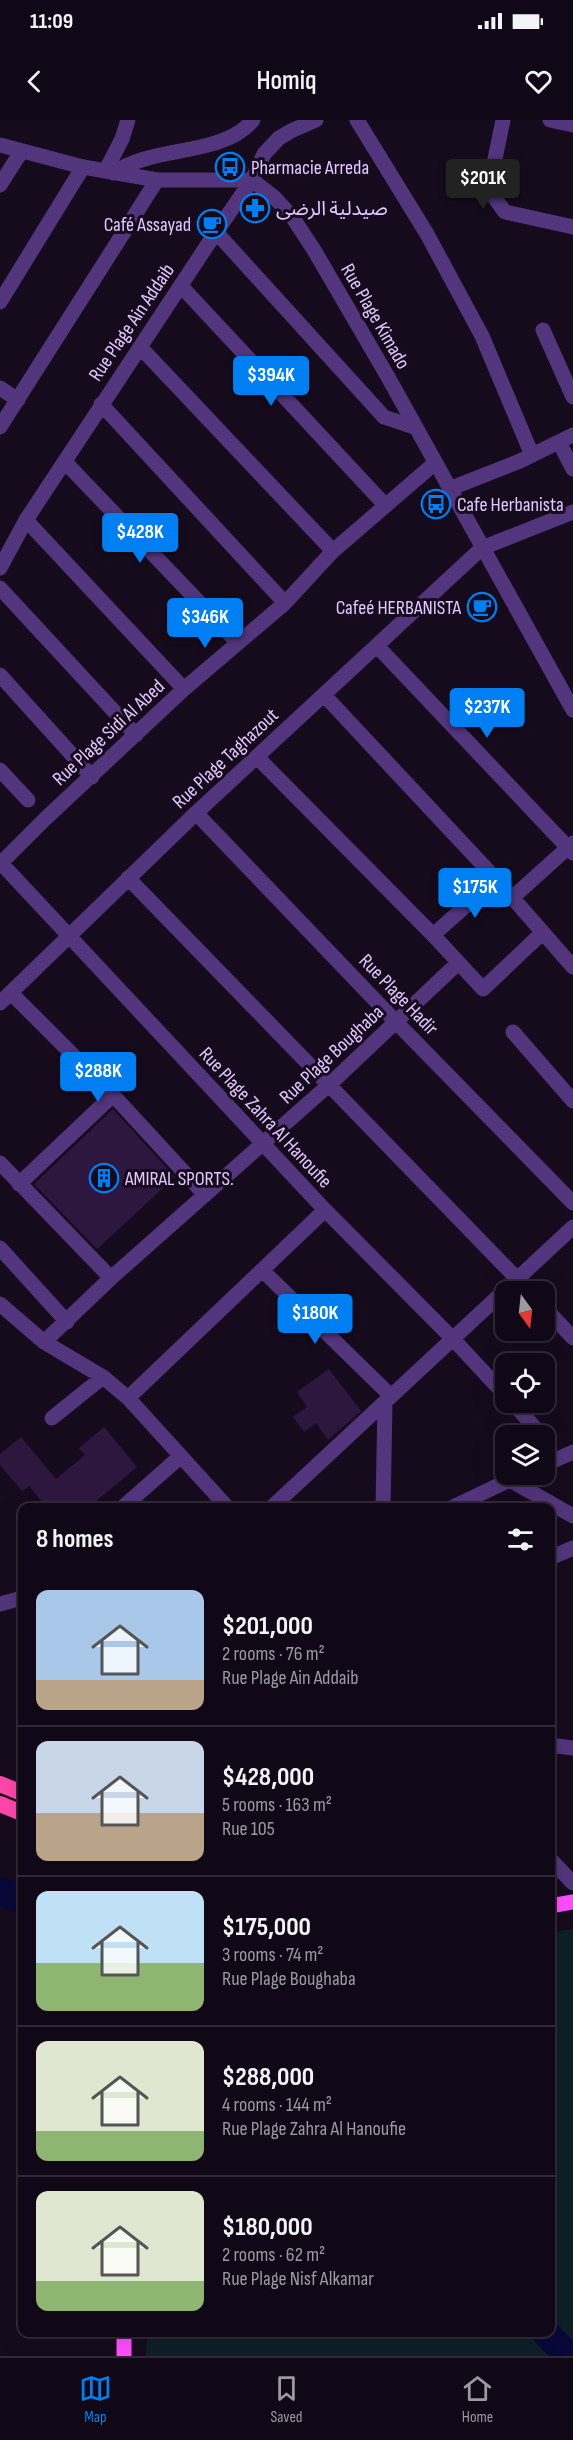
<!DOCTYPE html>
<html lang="en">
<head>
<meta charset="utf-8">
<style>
	:root { --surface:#100816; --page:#1e1623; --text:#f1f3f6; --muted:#9c9aa1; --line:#302935; --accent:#007ff2 }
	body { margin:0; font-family:"Sofia Sans Condensed","Noto Sans Arabic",sans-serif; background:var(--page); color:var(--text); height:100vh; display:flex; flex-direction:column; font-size:22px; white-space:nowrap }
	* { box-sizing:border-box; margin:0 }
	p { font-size:20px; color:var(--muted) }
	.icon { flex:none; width:33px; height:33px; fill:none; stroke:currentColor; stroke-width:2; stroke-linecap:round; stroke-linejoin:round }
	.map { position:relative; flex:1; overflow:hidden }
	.sheet { position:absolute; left:18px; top:1383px; width:537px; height:834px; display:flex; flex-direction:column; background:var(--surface); border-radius:12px; box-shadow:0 6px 24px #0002,0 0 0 2px var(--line) }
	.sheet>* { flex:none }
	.needle { width:39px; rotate:165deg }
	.fabs { position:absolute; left:495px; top:1161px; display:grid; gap:12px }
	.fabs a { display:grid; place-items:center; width:60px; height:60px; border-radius:12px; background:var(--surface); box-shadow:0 6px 24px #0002,0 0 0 2px var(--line); font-size:30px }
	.price { position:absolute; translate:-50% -51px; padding:0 14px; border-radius:6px; background:var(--accent); color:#fff; font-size:20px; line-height:39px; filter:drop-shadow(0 2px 3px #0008) }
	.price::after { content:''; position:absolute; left:50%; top:36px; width:18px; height:14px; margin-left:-9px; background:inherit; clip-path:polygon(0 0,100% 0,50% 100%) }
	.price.on { background:#222; color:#fff }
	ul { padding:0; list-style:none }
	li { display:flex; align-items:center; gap:18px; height:150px; padding:0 18px }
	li+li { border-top:2px solid var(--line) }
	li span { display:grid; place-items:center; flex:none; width:168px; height:120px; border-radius:12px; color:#555 }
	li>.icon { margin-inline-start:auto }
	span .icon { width:72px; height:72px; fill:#fffc; stroke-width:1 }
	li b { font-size:26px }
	h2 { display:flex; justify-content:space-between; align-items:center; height:72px; padding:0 18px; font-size:26px }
	.status { display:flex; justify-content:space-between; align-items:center; height:42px; padding:0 30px; background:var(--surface); direction:ltr }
	.status svg { height:16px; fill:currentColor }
	header { display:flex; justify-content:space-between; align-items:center; height:78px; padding:0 18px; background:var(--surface); font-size:27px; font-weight:600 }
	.tabs { display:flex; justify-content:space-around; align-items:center; height:84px; border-top:2px solid var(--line); background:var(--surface); font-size:16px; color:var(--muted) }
	.tabs a { display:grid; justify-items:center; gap:3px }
	.tabs .on { color:var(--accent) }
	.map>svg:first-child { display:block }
</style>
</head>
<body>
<div class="status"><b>11:09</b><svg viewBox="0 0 49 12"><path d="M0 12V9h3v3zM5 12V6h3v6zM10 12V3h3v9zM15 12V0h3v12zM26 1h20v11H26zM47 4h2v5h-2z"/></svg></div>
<header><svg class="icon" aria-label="back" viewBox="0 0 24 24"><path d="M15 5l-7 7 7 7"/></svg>Homiq<svg class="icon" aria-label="heart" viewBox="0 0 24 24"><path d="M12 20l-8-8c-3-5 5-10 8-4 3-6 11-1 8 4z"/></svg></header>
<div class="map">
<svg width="573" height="2236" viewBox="0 0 573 2236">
	<rect width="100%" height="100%" fill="#150b1d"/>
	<!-- green -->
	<path fill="#0e1f27" d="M 573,1809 L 573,2236 L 146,2236 L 147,2213 L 550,2212 L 551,1812 Z"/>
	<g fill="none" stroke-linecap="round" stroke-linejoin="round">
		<!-- river -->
		<path stroke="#080839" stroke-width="28" d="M 0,1771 L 22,1780
			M 545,2212 L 568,2236"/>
	</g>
	<!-- building -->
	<path fill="#2e173e" d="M 113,989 L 175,1057 L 97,1129 L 34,1064 Z
		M 329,1249 L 361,1291 L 328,1320 L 316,1303 L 304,1312 L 293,1297 L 307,1287 L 297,1272 Z
		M 104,1307 L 137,1347 L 88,1388 L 47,1388 L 29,1366 L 22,1371 L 0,1345 L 0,1334 L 21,1317 L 56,1359 L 85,1335 L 79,1328 Z"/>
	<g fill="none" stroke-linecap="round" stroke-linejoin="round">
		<!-- minor -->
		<path stroke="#53357d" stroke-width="15" d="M 357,0 L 427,114 L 482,216 L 532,335
			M 503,0 L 490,63 L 494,77 L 505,92 L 573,107
			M 550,0 L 573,5
			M 106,50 L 122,19 L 128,0
			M 114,53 C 152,25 223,37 253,0
			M 0,65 L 21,32
			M 216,112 L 384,297 L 414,307
			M 181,166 L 385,385
			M 0,182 L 83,47
			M 543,210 L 573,277
			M 141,228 L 333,431
			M 0,268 L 18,280
			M 101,284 L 285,483
			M 0,307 L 157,60
			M 559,322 L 573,349
			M 65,342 L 238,523
			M 449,369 L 520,341 L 573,315
			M 26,400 L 184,569
			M 0,448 L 26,400 L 216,112 L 252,60 L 264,34 L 279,18 L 291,11 L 316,0
			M 0,468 L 136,615
			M 378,527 L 573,733
			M 0,555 L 92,657
			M 324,575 L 496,759 L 573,847
			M 257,637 L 433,815 L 483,869 L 542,813
			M 0,650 L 28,680
			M 196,693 L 397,903 L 573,1083
			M 1,743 L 325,1090 L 453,1219 L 506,1276
			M 0,744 L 45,699 L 184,569 L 285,483 L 333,431 L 435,343
			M 128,758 L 530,1172
			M 511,779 L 573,723
			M 433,815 L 496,759
			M 11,873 L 113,975 L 205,1075
			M 0,883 L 196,693 L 482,428 L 573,392
			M 513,912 L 573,981
			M 0,1043 L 111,1158
			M 19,1064 L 113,975
			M 0,1128 L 67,1202
			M 262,1150 L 391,1276
			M 0,1184 L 44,1222 L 103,1257 L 128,1278 L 228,1388
			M 544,1187 L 573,1218
			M 44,1222 L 111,1158 L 330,964 L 458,843
			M 128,1278 L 325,1090
			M 512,1282 L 542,1316
			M 52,1298 L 103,1257
			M 544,1345 L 573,1332
			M 510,1360 L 573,1396
			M 122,1388 L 181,1336
			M 271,1388 L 573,1107
			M 383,1388 L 385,1282
			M 451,1388 L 522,1354
			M 550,1438 L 573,1428
			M 0,1484 L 22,1478
			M 550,1625 L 573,1628
			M 550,1739 L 573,1763"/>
		<!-- tertiary -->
		<path stroke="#53357d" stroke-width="15" d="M 0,25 L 83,47 L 157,60 L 252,60 L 275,78 L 293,98 L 314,130 L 388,257 L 573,590"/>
		<!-- primary -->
		<path stroke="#ff4eff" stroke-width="15" d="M 550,1786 L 573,1782
			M 124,2212 L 124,2236"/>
		<!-- trunk -->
		<path stroke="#ff48aa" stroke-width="16" d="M 0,1664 L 22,1673
			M 0,1684 L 22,1693"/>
	</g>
	<!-- icons -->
	<defs>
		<g id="bus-ring" transform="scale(1.5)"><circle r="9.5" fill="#150b1d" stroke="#007ff2" stroke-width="1.5"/><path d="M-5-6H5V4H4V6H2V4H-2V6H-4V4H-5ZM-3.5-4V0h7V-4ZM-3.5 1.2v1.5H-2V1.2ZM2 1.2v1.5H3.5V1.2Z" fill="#007ff2"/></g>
		<g id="pharmacy-ring" transform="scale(1.5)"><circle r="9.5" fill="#150b1d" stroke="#007ff2" stroke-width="1.5"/><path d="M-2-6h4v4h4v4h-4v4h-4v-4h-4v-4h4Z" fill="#007ff2"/></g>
		<g id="cafe-ring" transform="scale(1.5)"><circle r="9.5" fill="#150b1d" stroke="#007ff2" stroke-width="1.5"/><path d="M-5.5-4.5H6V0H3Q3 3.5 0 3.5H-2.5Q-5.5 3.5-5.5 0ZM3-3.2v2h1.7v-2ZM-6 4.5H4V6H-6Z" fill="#007ff2"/></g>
		<g id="building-ring" transform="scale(1.5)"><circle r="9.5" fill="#150b1d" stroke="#007ff2" stroke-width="1.5"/><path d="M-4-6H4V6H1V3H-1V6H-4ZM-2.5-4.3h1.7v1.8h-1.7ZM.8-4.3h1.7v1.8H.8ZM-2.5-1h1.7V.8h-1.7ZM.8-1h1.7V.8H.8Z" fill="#007ff2"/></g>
	</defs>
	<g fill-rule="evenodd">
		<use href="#bus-ring" x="230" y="47"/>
		<use href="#pharmacy-ring" x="255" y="88"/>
		<use href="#cafe-ring" x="212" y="104"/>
		<use href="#bus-ring" x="436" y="384"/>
		<use href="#cafe-ring" x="482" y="487"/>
		<use href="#building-ring" x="104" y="1058"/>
	</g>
	<g text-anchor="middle" stroke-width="6" stroke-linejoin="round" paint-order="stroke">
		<!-- poi labels -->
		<g font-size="20" fill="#e3c7ff" stroke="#150b1d" text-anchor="start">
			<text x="251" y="54">Pharmacie Arreda</text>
			<text x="276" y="95">صيدلية الرضى</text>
			<text x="191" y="111" text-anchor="end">Café Assayad</text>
			<text x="457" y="391">Cafe Herbanista</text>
			<text x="461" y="494" text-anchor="end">Cafeé HERBANISTA</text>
			<text x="125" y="1065">AMIRAL SPORTS.</text>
		</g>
		<!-- street labels -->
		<g font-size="20" fill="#e3c7ff" stroke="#150b1d">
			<text transform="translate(376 196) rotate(60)" y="7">Rue Plage Kimado</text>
			<text transform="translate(131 202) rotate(-56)" y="7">Rue Plage Ain Addaib</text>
			<text transform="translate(108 612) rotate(-43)" y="7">Rue Plage Sidi Al Abed</text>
			<text transform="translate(225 638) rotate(-43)" y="7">Rue Plage Taghazout</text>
			<text transform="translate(399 874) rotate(46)" y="7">Rue Plage Hadir</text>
			<text transform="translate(331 934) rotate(-43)" y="7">Rue Plage Boughaba</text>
			<text transform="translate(266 997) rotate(47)" y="7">Rue Plage Zahra Al Hanoufie</text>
		</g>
	</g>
</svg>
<div class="fabs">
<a><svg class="needle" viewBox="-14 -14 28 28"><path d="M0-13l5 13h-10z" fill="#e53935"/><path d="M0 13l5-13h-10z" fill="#9c9aa1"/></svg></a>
<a><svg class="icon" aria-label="locate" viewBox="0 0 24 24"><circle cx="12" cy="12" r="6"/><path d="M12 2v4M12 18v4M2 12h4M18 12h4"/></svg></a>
<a><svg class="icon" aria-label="layers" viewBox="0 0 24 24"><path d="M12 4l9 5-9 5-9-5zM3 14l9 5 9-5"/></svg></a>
</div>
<b class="price on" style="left:483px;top:90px">$201K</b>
<b class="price" style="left:271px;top:287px">$394K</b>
<b class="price" style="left:140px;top:444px">$428K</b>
<b class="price" style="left:205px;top:529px">$346K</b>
<b class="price" style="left:487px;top:619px">$237K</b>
<b class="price" style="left:475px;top:799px">$175K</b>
<b class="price" style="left:98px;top:983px">$288K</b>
<b class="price" style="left:315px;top:1225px">$180K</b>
<section class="sheet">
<h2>8 homes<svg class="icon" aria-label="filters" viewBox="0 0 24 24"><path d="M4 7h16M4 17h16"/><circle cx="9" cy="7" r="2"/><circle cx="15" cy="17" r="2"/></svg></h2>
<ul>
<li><span style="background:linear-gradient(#a9c7e8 75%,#b9a48a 0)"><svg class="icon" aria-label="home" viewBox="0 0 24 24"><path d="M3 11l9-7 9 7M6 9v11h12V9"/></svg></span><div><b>$201,000</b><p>2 rooms · 76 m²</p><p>Rue Plage Ain Addaib</p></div></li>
<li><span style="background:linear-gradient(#c9d6e8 60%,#b9a48a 0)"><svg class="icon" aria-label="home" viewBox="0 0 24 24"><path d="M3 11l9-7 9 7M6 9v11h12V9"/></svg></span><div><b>$428,000</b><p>5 rooms · 163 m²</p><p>Rue 105</p></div></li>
<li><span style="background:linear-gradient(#bfe0f5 60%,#8fb573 0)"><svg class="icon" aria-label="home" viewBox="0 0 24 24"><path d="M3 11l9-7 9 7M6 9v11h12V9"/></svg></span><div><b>$175,000</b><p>3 rooms · 74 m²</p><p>Rue Plage Boughaba</p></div></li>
<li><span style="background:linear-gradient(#dfe7d0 75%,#8fb573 0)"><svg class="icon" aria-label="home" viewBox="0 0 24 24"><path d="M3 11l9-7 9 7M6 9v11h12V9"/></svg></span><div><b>$288,000</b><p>4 rooms · 144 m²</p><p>Rue Plage Zahra Al Hanoufie</p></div></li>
<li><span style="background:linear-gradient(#dfe7d0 75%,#8fb573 0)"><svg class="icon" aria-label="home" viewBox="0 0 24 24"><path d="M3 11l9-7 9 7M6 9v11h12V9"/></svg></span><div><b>$180,000</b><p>2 rooms · 62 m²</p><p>Rue Plage Nisf Alkamar</p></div></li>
</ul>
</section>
</div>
<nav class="tabs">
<a class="on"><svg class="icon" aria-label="map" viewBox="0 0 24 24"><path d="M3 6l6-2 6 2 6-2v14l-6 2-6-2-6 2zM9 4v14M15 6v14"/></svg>Map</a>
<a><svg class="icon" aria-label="saved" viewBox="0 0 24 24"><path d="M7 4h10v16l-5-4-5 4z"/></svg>Saved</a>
<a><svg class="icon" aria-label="home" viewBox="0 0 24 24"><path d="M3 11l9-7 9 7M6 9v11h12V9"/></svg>Home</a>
</nav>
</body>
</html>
